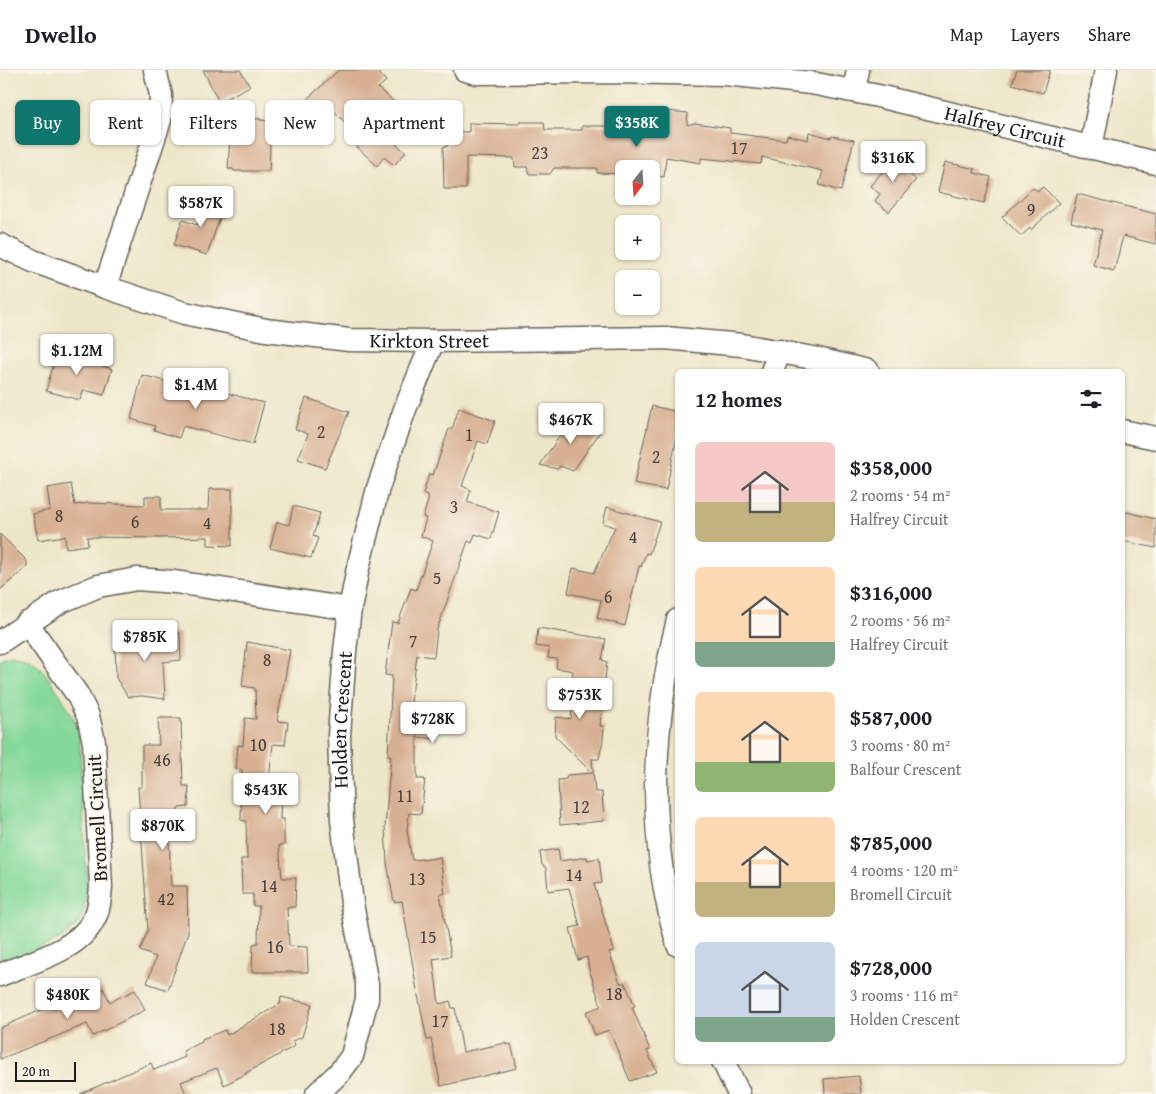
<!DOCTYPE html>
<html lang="en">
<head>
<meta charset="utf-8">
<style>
	:root { --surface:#fff; --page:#f2f2f2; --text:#202124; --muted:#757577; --line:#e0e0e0; --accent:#0f766e }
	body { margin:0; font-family:"Gentium Book Plus",serif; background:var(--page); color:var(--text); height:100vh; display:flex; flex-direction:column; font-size:19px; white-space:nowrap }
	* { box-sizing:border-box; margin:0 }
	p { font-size:16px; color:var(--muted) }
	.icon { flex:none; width:28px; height:28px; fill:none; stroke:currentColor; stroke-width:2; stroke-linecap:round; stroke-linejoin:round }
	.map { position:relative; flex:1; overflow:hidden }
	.details { position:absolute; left:675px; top:299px; width:450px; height:695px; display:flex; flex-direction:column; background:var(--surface); border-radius:8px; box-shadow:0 1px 4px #0004 }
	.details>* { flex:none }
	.banner { position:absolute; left:15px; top:30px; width:475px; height:45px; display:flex; gap:10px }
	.needle { width:32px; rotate:197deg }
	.buttons { position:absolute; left:615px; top:90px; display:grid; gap:10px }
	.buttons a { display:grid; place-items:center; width:45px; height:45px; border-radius:8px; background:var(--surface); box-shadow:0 1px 4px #0004; font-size:25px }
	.scale { position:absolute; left:15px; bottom:12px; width:61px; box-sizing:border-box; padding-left:5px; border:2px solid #1c1c1c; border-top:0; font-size:14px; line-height:18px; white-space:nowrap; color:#1c1c1c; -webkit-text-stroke:4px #fbf7ec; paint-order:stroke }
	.price { position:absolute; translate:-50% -42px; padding:0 11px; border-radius:5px; background:#fff; color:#222; font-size:16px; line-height:32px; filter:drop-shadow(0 1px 2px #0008) }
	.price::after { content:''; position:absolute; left:50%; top:30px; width:15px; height:11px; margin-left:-8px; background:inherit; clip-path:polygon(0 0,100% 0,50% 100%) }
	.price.active { background:var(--accent); color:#fff }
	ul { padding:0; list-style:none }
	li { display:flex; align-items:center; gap:15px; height:125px; padding:0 20px }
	li span { display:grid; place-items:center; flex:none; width:140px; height:100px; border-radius:8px; color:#555 }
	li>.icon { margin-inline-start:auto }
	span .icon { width:60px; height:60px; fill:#fffc; stroke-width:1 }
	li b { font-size:21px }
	h2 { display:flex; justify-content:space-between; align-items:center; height:60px; padding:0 20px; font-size:21px }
	.pill { padding:0 18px; border-radius:8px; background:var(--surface); box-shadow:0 1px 4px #0004; font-size:18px; line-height:45px }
	.pill.active { background:var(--accent); color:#fff }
	header { display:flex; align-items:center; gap:30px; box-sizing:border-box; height:70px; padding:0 25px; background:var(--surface); border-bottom:1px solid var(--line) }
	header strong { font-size:24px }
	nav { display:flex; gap:28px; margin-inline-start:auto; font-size:18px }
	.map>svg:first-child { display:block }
</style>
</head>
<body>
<header>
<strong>Dwello</strong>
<nav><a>Map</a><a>Layers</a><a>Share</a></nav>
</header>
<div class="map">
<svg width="1156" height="1024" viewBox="0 0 1156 1024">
	<rect width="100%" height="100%" fill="#fbf7ec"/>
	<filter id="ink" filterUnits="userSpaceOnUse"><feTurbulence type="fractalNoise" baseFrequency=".02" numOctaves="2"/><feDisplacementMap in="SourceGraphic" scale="10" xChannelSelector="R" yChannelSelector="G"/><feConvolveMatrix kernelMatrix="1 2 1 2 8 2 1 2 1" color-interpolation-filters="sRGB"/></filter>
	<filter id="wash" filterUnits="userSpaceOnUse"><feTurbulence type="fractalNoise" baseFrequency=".0096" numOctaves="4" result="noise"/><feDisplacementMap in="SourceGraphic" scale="20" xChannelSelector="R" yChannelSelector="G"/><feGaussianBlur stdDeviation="1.12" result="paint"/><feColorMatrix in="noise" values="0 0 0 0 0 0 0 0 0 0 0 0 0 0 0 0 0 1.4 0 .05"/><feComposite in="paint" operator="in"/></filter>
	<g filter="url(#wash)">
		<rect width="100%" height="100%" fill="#eee6c9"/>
		<!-- green -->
		<path fill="#87d99b" stroke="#527a5c" d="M 11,585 C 18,586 25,586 31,590 C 43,596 69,637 74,650 C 78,659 79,668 80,678 L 87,820 L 83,844 L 79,853 L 63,868 L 0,896 L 0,589 Z"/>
		<g id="blocks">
			<!-- building -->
			<path fill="#d8b093" d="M 203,0 L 240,0 L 250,16 L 219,32 Z
				M 339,0 L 376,0 L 386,11 L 378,18 L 417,52 L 396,74 L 406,82 L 394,95 L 384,87 L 377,96 L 355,75 L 360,69 L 327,33 L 319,41 L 308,28 Z
				M 1017,0 L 1050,0 L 1043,23 L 1012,14 Z
				M 656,40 L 688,43 L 687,55 L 695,53 L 730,58 L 730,63 L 786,70 L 787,65 L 808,70 L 809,62 L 831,68 L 832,66 L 854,70 L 841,121 L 819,115 L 823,101 L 762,87 L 761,94 L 701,88 L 701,93 L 666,87 L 664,107 L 651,105 L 651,99 L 624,99 L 624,102 L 620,102 L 621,104 L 597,103 L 597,98 L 554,98 L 550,104 L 529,104 L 527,97 L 515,97 L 514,88 L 466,87 L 466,119 L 444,119 L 443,77 L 448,76 L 448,62 L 469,62 L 469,53 L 520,54 L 520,52 L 544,52 L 545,60 L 582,60 L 582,56 L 607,56 L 607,53 L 651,51 L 652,49 L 655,50 Z
				M 231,48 L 260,49 L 260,50 L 271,51 L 269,101 L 234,101 L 233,99 L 228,99 Z
				M 898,84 L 911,95 L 906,101 L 916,110 L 889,142 L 875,131 L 880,124 L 870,116 Z
				M 945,92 L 975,99 L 974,103 L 991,107 L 984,133 L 938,122 Z
				M 1043,117 L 1059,133 L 1031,160 L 1030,158 L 1021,166 L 1002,147 L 1033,118 L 1038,121 Z
				M 1077,124 L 1156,144 L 1156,174 L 1123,166 L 1114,201 L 1093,195 L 1102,160 L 1071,152 Z
				M 206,127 L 225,133 L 207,185 L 174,175 L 182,150 L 197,155 Z
				M 58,278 L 86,285 L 84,290 L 112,299 L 104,325 L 84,320 L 80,330 L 46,321 Z
				M 142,305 L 198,320 L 199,317 L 206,318 L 206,315 L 223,320 L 223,322 L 264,333 L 253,374 L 183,356 L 179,368 L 154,360 L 155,356 L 131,349 Z
				M 306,328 L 349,342 L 325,398 L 298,389 L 308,364 L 295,359 Z
				M 652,336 L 678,342 L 678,361 L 666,420 L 634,414 Z
				M 459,338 L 495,351 L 487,374 L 478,371 L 462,416 L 471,420 L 467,432 L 499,442 L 491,469 L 475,464 L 472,473 L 468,471 L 437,560 L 434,587 L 417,585 L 411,633 L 418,633 L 418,638 L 438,639 L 437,669 L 417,667 L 417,709 L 425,709 L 421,744 L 409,743 L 407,760 L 412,790 L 423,789 L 423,790 L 440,787 L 445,824 L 440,824 L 451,886 L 433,889 L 439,934 L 450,931 L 452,938 L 455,938 L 463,982 L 506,973 L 506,975 L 511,974 L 517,998 L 441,1016 L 431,969 L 427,970 L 416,915 L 402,831 L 394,832 L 387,793 L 385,757 L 391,686 L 388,685 L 392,606 L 385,605 L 392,552 L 398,553 L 411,518 L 416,520 L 433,471 L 421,466 L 426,448 L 423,447 L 429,427 L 423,424 L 429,404 L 433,405 L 449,359 L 452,359 Z
				M 574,344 L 600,362 L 573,401 L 560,396 L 558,399 L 540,395 Z
				M 71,414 L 75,435 L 89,433 L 145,435 L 145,426 L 161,426 L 161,440 L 208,440 L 209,419 L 232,419 L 232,476 L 208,475 L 208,467 L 159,468 L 87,467 L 88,475 L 66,478 L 65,466 L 38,470 L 33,444 L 50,440 L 47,418 Z
				M 293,436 L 320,443 L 313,466 L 318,468 L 311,488 L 270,478 L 277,452 L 289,455 Z
				M 607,437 L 660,452 L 649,484 L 646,483 L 641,497 L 639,496 L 625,556 L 597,548 L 601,530 L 568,523 L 573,498 L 594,503 L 615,457 L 603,453 Z
				M 1122,441 L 1156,449 L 1156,478 L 1122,471 Z
				M 0,464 L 27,491 L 27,497 L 0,520 Z
				M 538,558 L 606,569 L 602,590 L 607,592 L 600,656 L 604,656 L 603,670 L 599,689 L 592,689 L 595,722 L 602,722 L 604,751 L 560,755 L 558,710 L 566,709 L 567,705 L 592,703 L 555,666 L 556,647 L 571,649 L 574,618 L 571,617 L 573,601 L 556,598 L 557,589 L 548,588 L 549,578 L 536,576 Z
				M 180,563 L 181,590 L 163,592 L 165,629 L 142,626 L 128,627 L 116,608 L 115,565 Z
				M 247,572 L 290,580 L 277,651 L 288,652 L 285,675 L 273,674 L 268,718 L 281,718 L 280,749 L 284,749 L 284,775 L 279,775 L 282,808 L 296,808 L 295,837 L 287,837 L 289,876 L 307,877 L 308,902 L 252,902 L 253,874 L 258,873 L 259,836 L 253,836 L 253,824 L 242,824 L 241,789 L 247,789 L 246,751 L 241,750 L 242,700 L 236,699 L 238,675 L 243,676 L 245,648 L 256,649 L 255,618 L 242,616 Z
				M 158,648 L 181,648 L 183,716 L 189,716 L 188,737 L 178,738 L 177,743 L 168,743 L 171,816 L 187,816 L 188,862 L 168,920 L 147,913 L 156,887 L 140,881 L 148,860 L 138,717 L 142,717 L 142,675 L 159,675 Z
				M 558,779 L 560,791 L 587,787 L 587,790 L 599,788 L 602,813 L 594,814 L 614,881 L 609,882 L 620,913 L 625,913 L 635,936 L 632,937 L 650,980 L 647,981 L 657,1002 L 630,1011 L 609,960 L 595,965 L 586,942 L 601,936 L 589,899 L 587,887 L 578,890 L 570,858 L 580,856 L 569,818 L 548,821 L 546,798 L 542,795 L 540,782 Z
				M 103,918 L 110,932 L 135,920 L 145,940 L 93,966 L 87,954 L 0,989 L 0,958 L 62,931 L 65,936 Z
				M 281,927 L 312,934 L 302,967 L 292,971 L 295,976 L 246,1003 L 246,1004 L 224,1015 L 217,998 L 181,1012 L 186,1024 L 80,1024 L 151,993 L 154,1000 L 185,987 L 183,981 L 202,972 L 202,969 L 225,960 L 227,965 L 280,934 Z
				M 859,1006 L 861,1024 L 825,1024 L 824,1009 Z"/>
		</g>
	</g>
	<g filter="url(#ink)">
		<use href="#blocks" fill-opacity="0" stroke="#666359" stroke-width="1"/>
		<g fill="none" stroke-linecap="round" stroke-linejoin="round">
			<!-- street casing -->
			<g stroke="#666359" stroke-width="25">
				<g id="street">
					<path id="s1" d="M 465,0 L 476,3 L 610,2 L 725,4 L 811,13 L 878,26 L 1156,93"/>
					<path d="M 854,21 L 858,0"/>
					<path d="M 1091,78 L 1106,0"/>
					<path id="s2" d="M 0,175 L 33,191 L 105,217 L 184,243 L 266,260 L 349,270 L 433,271 L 665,268 L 742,275 L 813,288 L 868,301"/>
					<path d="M 105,217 L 160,50 L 161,25 L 155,0"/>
					<path d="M 772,301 L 780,281"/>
					<path d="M 1122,361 L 1156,368"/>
					<path d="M 678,550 C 651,657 647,769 678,875"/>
					<path d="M 0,572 L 60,532 L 98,516 L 137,509 L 175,512 L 350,539"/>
					<path d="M 0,905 C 30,892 77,881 93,851 C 99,841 100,829 101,817 L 94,672 L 88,646 L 77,624 L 27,553"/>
					<path d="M 723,991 L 739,1024"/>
					<path id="s3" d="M 317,1024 L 340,1002 L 352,986 L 367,929 L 367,914 L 352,833 L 342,750 L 339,666 L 345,581 L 350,539 L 358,498 L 378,418 L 405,339 L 433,271"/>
				</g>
			</g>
			<!-- street -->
			<use href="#street" stroke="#fff" stroke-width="22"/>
		</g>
	</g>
	<g text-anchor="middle" stroke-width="4" stroke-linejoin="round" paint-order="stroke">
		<!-- number labels -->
		<g font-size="18" fill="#4b413a">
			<text x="739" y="84">17</text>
			<text x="540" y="89">23</text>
			<text x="1031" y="146">9</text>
			<text x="321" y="368">2</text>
			<text x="469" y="371">1</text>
			<text x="656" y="393">2</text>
			<text x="454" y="443">3</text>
			<text x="59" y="452">8</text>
			<text x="135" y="458">6</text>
			<text x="207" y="459">4</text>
			<text x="633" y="473">4</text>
			<text x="437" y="514">5</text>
			<text x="608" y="533">6</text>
			<text x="413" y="577">7</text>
			<text x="267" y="596">8</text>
			<text x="258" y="681">10</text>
			<text x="162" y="696">46</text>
			<text x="405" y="732">11</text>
			<text x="581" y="743">12</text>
			<text x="574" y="811">14</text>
			<text x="417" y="815">13</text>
			<text x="269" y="822">14</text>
			<text x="166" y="835">42</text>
			<text x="428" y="873">15</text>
			<text x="275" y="883">16</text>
			<text x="614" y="930">18</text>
			<text x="440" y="957">17</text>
			<text x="277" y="965">18</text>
		</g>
		<!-- street labels -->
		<g font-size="20" fill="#1c1c1c" stroke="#fbf7ec">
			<text dy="7" stroke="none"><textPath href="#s1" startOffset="546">Halfrey Circuit</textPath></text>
			<text dy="7" stroke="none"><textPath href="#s2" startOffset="444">Kirkton Street</textPath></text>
			<text dy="7" stroke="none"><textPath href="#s3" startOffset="392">Holden Crescent</textPath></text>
			<text transform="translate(97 748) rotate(-93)" y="7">Bromell Circuit</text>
		</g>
	</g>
</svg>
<div class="buttons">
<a><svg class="needle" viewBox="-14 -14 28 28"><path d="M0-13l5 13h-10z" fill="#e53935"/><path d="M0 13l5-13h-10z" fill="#757577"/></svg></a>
<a>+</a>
<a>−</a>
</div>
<div class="scale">20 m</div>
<b class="price active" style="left:637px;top:78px">$358K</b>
<b class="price" style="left:893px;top:113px">$316K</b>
<b class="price" style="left:201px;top:158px">$587K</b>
<b class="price" style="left:77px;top:306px">$1.12M</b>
<b class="price" style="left:196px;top:340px">$1.4M</b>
<b class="price" style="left:571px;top:375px">$467K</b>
<b class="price" style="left:145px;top:592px">$785K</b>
<b class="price" style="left:580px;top:650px">$753K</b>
<b class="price" style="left:433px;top:674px">$728K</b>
<b class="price" style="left:266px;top:745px">$543K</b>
<b class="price" style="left:163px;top:781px">$870K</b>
<b class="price" style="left:68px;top:950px">$480K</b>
<div class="banner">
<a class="pill active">Buy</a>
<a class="pill">Rent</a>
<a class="pill">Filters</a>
<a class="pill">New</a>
<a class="pill">Apartment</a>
</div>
<section class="details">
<h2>12 homes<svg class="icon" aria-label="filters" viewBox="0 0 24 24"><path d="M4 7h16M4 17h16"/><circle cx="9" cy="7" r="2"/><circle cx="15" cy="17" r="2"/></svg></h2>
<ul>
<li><span style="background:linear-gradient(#f6c9c9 60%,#c2b280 0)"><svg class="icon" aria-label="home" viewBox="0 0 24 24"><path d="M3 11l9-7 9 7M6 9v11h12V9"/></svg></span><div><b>$358,000</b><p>2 rooms · 54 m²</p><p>Halfrey Circuit</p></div></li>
<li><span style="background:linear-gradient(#ffd9b3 75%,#7fa58c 0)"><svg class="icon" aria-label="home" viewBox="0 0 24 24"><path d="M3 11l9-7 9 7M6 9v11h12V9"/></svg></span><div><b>$316,000</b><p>2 rooms · 56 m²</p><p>Halfrey Circuit</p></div></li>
<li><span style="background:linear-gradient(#ffd9b3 70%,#8fb573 0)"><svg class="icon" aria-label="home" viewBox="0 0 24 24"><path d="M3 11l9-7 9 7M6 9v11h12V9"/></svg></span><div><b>$587,000</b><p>3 rooms · 80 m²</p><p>Balfour Crescent</p></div></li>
<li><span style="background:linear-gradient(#ffd9b3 65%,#c2b280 0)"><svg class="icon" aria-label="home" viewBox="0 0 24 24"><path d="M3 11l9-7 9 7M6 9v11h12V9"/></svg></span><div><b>$785,000</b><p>4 rooms · 120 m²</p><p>Bromell Circuit</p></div></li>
<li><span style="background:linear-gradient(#c9d6e8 75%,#7fa58c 0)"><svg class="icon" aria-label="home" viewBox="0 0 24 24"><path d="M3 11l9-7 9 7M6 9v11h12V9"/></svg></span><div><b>$728,000</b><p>3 rooms · 116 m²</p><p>Holden Crescent</p></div></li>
</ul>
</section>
</div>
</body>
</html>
